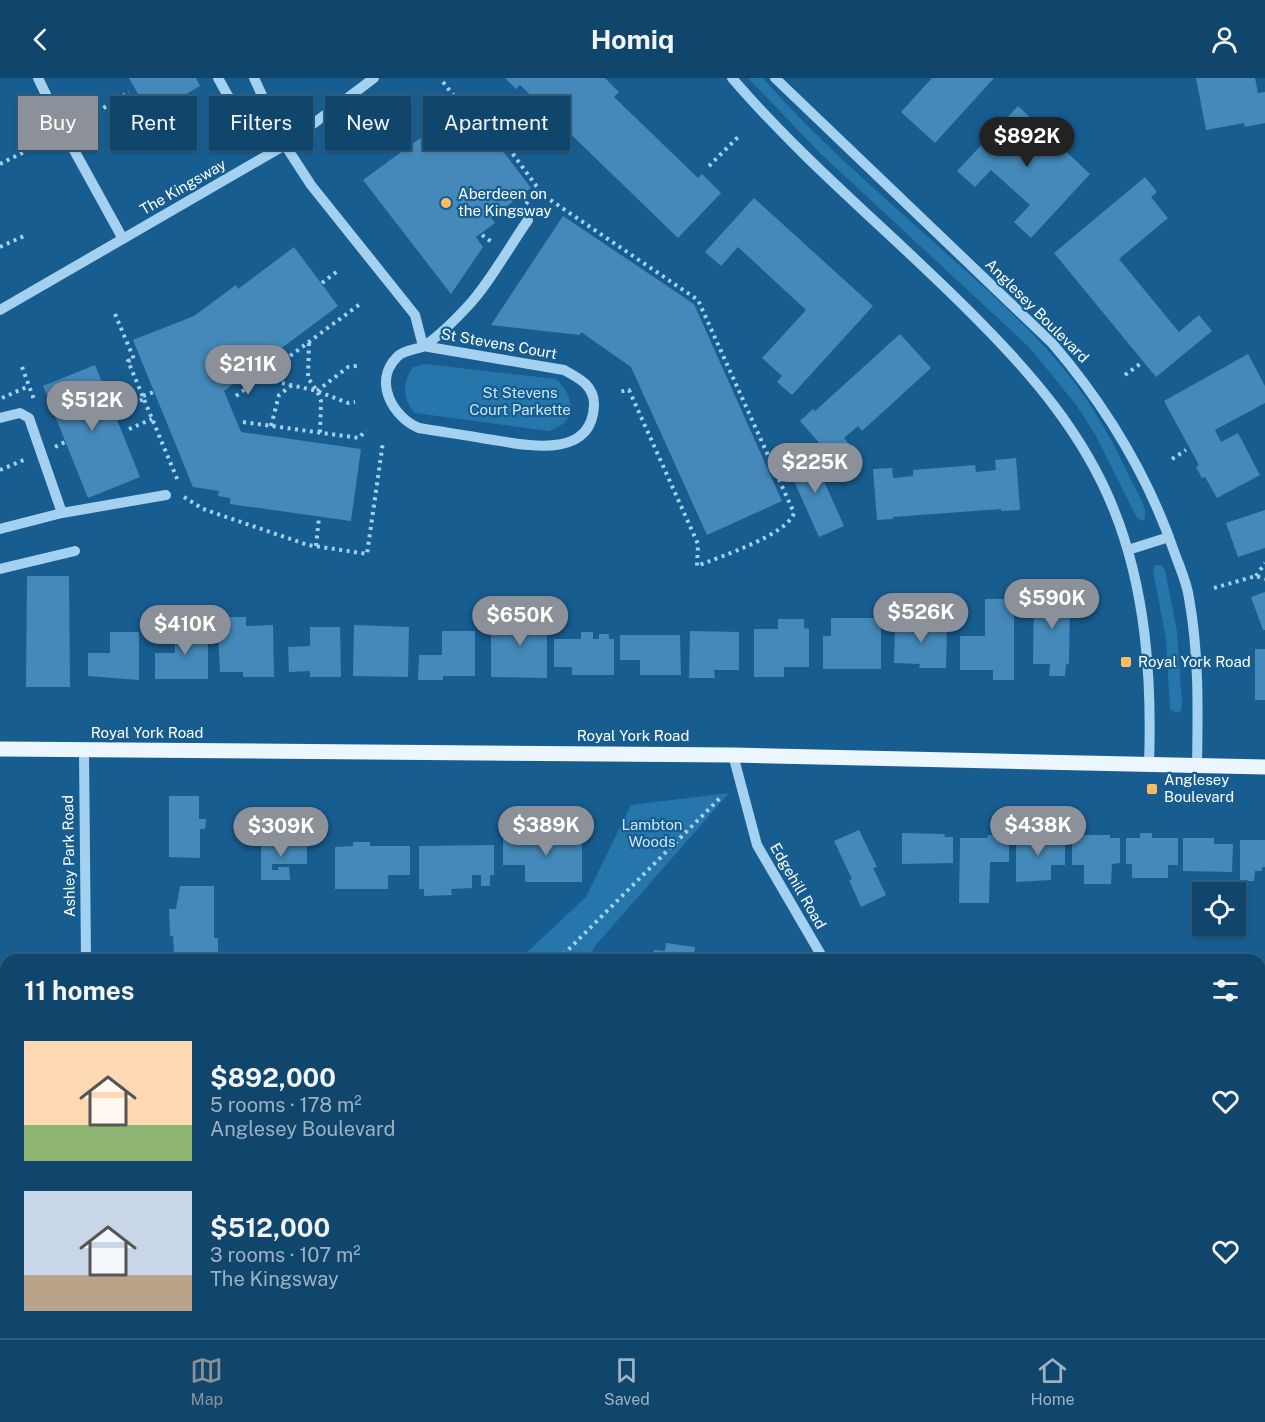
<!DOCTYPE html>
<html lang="en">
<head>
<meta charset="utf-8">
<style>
	:root { --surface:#11466c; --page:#1e5074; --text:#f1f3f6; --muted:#9cb1c2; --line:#305e7f; --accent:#8c9099 }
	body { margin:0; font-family:"Public Sans",sans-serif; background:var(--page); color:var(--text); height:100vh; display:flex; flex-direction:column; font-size:22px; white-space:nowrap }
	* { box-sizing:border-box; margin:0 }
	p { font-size:20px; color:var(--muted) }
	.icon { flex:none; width:33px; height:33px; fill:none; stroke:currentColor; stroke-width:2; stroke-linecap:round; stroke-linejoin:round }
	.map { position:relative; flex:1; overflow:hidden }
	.side { position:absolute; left:0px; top:876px; width:1266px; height:384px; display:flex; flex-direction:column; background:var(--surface); border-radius:18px 18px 0 0; box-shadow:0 2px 4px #0004,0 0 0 2px var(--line) }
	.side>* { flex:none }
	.guide { position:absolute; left:18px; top:18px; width:600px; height:54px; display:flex; gap:12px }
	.fabs { position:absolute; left:1192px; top:804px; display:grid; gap:12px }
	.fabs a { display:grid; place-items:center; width:54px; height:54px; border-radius:0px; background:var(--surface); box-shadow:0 2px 4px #0004,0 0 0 2px var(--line); font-size:30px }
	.price { position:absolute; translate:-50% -51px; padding:0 14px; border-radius:21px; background:var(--accent); color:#fff; font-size:20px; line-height:39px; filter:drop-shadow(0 2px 3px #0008) }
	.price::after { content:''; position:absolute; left:50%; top:36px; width:18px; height:14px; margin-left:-9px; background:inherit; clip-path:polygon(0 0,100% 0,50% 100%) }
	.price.selected { background:#222; color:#fff }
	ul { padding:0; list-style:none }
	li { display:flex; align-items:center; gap:18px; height:150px; padding:0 24px }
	li span { display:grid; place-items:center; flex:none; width:168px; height:120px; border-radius:0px; color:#555 }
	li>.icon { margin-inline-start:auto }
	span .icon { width:72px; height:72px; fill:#fffc; stroke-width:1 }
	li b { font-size:26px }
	h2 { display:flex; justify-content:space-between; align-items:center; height:72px; padding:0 24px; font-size:26px }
	.pill { padding:0 21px; border-radius:0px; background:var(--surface); box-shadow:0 2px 4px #0004,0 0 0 2px var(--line); font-size:21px; line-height:54px }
	.pill.selected { background:var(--accent); color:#fff }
	header { display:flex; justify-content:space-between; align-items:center; height:78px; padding:0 24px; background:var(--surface); font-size:27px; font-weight:700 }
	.menu { display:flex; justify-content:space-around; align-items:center; height:84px; border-top:2px solid var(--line); background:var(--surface); font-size:16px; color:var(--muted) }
	.menu a { display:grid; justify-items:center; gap:3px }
	.menu .selected { color:var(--accent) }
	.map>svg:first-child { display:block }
</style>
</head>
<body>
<header><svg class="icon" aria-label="back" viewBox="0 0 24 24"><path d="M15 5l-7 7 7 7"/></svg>Homiq<svg class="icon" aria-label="person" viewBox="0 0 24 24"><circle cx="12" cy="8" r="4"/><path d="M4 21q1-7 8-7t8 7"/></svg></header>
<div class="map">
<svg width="1265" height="1260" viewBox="0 0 1265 1260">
	<rect width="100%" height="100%" fill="#175d90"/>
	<!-- green -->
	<path fill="#2676ac" d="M 748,0 L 763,0 C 823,69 899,132 967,194 C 1009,232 1053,272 1085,319 C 1103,346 1118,374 1131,402 C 1136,413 1151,434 1143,443 L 1137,440 L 1095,356 L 1077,328 L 1030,270 L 820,75 Z
		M 425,286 L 556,301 C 576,320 578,345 548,353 L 415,335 C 402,320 402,305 413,289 Z
		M 1155,487 L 1161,487 L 1165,492 L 1177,554 L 1182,626 L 1181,633 L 1176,635 L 1170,631 L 1166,560 L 1153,493 Z
		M 729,715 L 595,868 L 588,882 L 420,882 L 523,878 L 586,819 L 631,727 Z
		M 306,1254 L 466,1254 L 466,1260 L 303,1260 Z"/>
	<!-- building -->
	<path fill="#4489b9" d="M 129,0 L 196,0 L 200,8 L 150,37 Z
		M 505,0 L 605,0 L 619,14 L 614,19 L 698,100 L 702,96 L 721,115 L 678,160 L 520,7 L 516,11 Z
		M 932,0 L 994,0 L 935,65 L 901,34 Z
		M 1196,0 L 1255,0 L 1258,15 L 1265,14 L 1265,45 L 1245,49 L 1244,45 L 1206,52 Z
		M 467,26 L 531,110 L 491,140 L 495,145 L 476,159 L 483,169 L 451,216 L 363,102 Z
		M 1018,28 L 1090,96 L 1031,160 L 1014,144 L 1030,127 L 991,92 L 975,109 L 957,93 Z
		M 1145,99 L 1157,114 L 1151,119 L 1168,140 L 1119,181 L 1179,254 L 1199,237 L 1212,253 L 1156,299 L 1054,175 Z
		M 754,120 L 873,228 L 792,317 L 777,304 L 782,298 L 762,280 L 806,232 L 738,169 L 721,188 L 705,174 Z
		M 563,138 L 694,226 L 782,423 L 707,457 L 631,289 L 581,254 L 580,257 L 491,247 Z
		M 294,169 L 338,228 L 224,313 L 241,354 L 361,371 L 351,443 L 230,426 L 230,420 L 218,418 L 219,413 L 193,409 L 133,262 L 194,238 L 236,207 L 238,211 Z
		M 900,256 L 931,290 L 862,353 L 858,348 L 844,360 L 850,367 L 834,382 L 800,343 L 813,331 L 815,333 Z
		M 1248,276 L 1265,308 L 1265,325 L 1215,352 L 1221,364 L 1238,355 L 1260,397 L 1217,420 L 1205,399 L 1202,400 L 1196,389 L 1199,387 L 1164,323 Z
		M 95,287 L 140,399 L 88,420 L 43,308 Z
		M 811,374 L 844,448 L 819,459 L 786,385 Z
		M 1016,380 L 1020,432 L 1001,433 L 1001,431 L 893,439 L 893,441 L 877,442 L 873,391 L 892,390 L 893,400 L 913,398 L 913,392 L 975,387 L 976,394 L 996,392 L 995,382 Z
		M 1265,432 L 1265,470 L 1238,479 L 1226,445 Z
		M 27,498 L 69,498 L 70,609 L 26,609 Z
		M 1034,511 L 1067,511 L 1067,521 L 1070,521 L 1069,586 L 1066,586 L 1065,598 L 1049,598 L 1050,586 L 1033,586 Z
		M 1265,514 L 1265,552 L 1263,552 L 1251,519 Z
		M 985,521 L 1014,521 L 1014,602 L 993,602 L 993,592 L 960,592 L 960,558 L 985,558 Z
		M 504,537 L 547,537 L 547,600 L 491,599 L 491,549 L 504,548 Z
		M 217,539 L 246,539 L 246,548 L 273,547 L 274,599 L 243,599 L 243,594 L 220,594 Z
		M 831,540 L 881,540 L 881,591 L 823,591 L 823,558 L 831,558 Z
		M 911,540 L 927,540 L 927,545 L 947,546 L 946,590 L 919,590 L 920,586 L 894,585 L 895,545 L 911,545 Z
		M 778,541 L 804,541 L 804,550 L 809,551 L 809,589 L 784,589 L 784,599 L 754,599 L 754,551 L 778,551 Z
		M 354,547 L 409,549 L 408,599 L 353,598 Z
		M 175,549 L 208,549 L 208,601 L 155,601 L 155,575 L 175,575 Z
		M 310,549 L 340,549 L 341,599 L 310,599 L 310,593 L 289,594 L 288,569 L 310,568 Z
		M 442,553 L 475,553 L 475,598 L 443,598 L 443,602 L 418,602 L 419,577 L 442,577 Z
		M 690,553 L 739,554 L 739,592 L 714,592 L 715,600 L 689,600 Z
		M 110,554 L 139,554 L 139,602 L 88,598 L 88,575 L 110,575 Z
		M 581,554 L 593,554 L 593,561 L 599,561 L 599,556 L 609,556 L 609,561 L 614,561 L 614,597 L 572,597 L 572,589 L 554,589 L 554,561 L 581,561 Z
		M 620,557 L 680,557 L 681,597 L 640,597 L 640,582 L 620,582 Z
		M 1255,571 L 1265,571 L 1265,622 L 1255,622 Z
		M 169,718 L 199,718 L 199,741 L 206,741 L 205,751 L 200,751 L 200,780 L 169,779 Z
		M 859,752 L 877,789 L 873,790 L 886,817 L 861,829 L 849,802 L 852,801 L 834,763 Z
		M 1030,754 L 1040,754 L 1040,759 L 1065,759 L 1065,787 L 1051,787 L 1051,802 L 1016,804 L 1016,759 L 1031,759 Z
		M 902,755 L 945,756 L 944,759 L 953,759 L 953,785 L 902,786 Z
		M 1140,755 L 1152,755 L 1152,760 L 1178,760 L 1178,787 L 1168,787 L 1168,800 L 1132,800 L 1132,786 L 1126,786 L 1126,760 L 1140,760 Z
		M 988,757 L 1009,757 L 1009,784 L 990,784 L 989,825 L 959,825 L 960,760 L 987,760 Z
		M 1072,757 L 1110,757 L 1110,760 L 1120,760 L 1120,785 L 1112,786 L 1111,806 L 1084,806 L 1084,787 L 1072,787 Z
		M 503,758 L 582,758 L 582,804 L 525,804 L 525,787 L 503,787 Z
		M 1183,760 L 1214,760 L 1214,766 L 1233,766 L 1232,794 L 1183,793 Z
		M 1240,762 L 1265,762 L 1265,789 L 1262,789 L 1262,793 L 1255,793 L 1254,803 L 1240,803 Z
		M 261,763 L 307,763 L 307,786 L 272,786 L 272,792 L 278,792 L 278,789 L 289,789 L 290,802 L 261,802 Z
		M 353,764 L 370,764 L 370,768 L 410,768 L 410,797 L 388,797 L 388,811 L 335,811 L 335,769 L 353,768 Z
		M 494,767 L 494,797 L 490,797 L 490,808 L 481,808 L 481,797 L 472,797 L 472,810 L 451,811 L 452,817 L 424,818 L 424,811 L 419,811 L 419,768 Z
		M 180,808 L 214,808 L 214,860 L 218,860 L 218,874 L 205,874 L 205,879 L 180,879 L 180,876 L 174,876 L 173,858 L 170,858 L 169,831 L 176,831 Z
		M 666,865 L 695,869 L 694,876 L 706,877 L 706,882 L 653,882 L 654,872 L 665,873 Z
		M 1260,940 L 1265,941 L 1265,993 L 1260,992 Z
		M 0,985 L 6,985 L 6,1013 L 0,1014 Z
		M 5,1065 L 6,1119 L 0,1124 L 0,1068 Z
		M 1260,1158 L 1265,1159 L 1265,1215 L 1260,1214 Z
		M 142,1254 L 205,1254 L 200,1260 L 137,1260 Z
		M 857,1254 L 908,1254 L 906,1260 L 855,1260 Z"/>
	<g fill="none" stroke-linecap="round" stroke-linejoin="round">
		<!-- path -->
		<path stroke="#a4d1f0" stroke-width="4" stroke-dasharray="3 4.5" stroke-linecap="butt" d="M 443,4 L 461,27 L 471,19 L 543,117 L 698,222 L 794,435 C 787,457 719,479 697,488 L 698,466 L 629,312 L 618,314
			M 78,46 L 129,14
			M 0,86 L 50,61
			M 709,88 L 740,57
			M 526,126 L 538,110
			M 482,157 L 493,165
			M 0,169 L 26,157
			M 322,205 L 339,192
			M 115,236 L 134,281 L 128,283 L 178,403
			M 309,265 L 308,300 L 317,313 L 321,323 L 320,355
			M 22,289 L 35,324
			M 1125,297 L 1140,286
			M 260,300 L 317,313 L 348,325 L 355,324
			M 317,313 L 348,289 L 357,288
			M 143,318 L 154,314
			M 236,318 L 360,226
			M 2,320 L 29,308
			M 119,331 L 144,321
			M 243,344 L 359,360 L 366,352
			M 271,348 L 279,317 L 292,307
			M 129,351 L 152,341
			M 55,369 L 65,364
			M 1172,381 L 1186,372
			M 0,392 L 26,381
			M 184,419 L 203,431 L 308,467 L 367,476 L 383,364
			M 316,468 L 319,439
			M 1256,498 L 1265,485
			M 1214,510 L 1256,498 L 1265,501
			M 558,882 L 720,720
			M 409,1260 L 411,1254"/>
		<!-- minor -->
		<path stroke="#a4d1f0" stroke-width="10" d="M 38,0 L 64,54 L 123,161
			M 218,0 L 228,18 L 283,65
			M 254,0 L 285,67 L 311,107 L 415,237 L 423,268
			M 732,0 C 806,86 895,158 974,238 C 1031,295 1084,356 1114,432 C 1146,512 1152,601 1149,686
			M 775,0 L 1052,265 C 1106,328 1148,397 1175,476 C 1180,490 1187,505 1189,520 C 1199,575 1198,631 1197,688
			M 0,232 L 285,67 L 374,0
			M 423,268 L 564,292 C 579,300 595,308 594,328 C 591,384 522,366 487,361 C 465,357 442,354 419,350 C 394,340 372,304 397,279 C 404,272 414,272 422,269 C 434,263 457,240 467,229 C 487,209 511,166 528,142
			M 0,340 L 20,335 L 29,340 L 62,435
			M 0,451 L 62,435 L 166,417
			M 1128,472 L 1169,459
			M 0,491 L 75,473
			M 84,673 L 86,882
			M 733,677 L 757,767 L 824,882
			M 1260,1079 L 1265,1080
			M 0,1204 L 6,1206
			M 756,1260 L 759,1254"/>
		<!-- major -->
		<path stroke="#ecf6ff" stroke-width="15" d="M 0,671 L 733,677 L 1265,689"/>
	</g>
	<!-- markers -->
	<g fill="#ffbb62" stroke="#175d90" stroke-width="2">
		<circle cx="446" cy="125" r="6"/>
		<rect x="1120" y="578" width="12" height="12" rx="3"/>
		<rect x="1146" y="705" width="12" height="12" rx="3"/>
	</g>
	<g text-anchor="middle" stroke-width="4.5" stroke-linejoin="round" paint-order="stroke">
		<!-- street labels -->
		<g font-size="15" fill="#fff" stroke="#175d90">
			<text transform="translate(183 109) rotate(-30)" y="5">The Kingsway</text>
			<text transform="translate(1037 233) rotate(45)" y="5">Anglesey Boulevard</text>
			<text transform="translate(499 266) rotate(10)" y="5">St Stevens Court</text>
			<text x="147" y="660">Royal York Road</text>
			<text x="633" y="663">Royal York Road</text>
			<text transform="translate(69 778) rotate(-91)" y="5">Ashley Park Road</text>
			<text transform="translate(798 808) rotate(60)" y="5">Edgehill Road</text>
		</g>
		<!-- poi labels -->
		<g font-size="15" fill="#fff" stroke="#175d90" text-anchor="start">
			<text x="458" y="121">Aberdeen on<tspan x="458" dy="17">the Kingsway</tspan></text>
			<text x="1138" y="589">Royal York Road</text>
			<text x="1164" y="707">Anglesey<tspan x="1164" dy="17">Boulevard</tspan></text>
		</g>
		<!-- park labels -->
		<g font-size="15" fill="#cae7fb" stroke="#175d90">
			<text x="520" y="320">St Stevens<tspan x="520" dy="17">Court Parkette</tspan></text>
			<text x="652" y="752">Lambton<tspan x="652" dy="17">Woods</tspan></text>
		</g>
	</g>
</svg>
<div class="fabs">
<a><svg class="icon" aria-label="locate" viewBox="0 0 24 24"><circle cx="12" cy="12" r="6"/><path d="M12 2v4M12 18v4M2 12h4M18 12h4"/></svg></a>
</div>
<b class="price selected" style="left:1027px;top:90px">$892K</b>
<b class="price" style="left:248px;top:318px">$211K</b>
<b class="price" style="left:92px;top:354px">$512K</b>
<b class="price" style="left:815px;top:416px">$225K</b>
<b class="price" style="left:1052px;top:552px">$590K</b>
<b class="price" style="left:921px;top:566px">$526K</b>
<b class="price" style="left:520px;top:569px">$650K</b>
<b class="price" style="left:185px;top:578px">$410K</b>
<b class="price" style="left:546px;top:779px">$389K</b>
<b class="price" style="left:1038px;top:779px">$438K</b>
<b class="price" style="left:281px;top:780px">$309K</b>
<div class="guide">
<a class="pill selected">Buy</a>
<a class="pill">Rent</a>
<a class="pill">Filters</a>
<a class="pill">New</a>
<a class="pill">Apartment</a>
</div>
<section class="side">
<h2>11 homes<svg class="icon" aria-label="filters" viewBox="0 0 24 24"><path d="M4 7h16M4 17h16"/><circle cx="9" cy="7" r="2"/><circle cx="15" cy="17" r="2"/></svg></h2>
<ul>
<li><span style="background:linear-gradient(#ffd9b3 70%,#8fb573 0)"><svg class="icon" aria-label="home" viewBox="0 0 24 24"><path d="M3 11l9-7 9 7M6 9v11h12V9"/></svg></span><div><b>$892,000</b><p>5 rooms · 178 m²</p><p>Anglesey Boulevard</p></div><svg class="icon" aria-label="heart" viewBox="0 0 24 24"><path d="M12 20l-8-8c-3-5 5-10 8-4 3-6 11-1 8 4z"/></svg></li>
<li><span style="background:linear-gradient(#c9d6e8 70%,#b9a48a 0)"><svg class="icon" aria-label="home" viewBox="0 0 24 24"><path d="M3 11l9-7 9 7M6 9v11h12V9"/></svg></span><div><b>$512,000</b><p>3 rooms · 107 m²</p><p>The Kingsway</p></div><svg class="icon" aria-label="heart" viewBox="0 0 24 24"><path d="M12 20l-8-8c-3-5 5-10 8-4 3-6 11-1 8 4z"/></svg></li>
</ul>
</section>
</div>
<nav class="menu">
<a class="selected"><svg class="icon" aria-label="map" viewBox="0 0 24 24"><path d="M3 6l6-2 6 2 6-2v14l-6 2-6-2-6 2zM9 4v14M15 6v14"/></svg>Map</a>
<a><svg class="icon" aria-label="saved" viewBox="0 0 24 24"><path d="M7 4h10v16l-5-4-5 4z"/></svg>Saved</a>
<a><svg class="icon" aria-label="home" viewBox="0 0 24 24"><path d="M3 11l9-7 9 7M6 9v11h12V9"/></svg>Home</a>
</nav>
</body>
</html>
